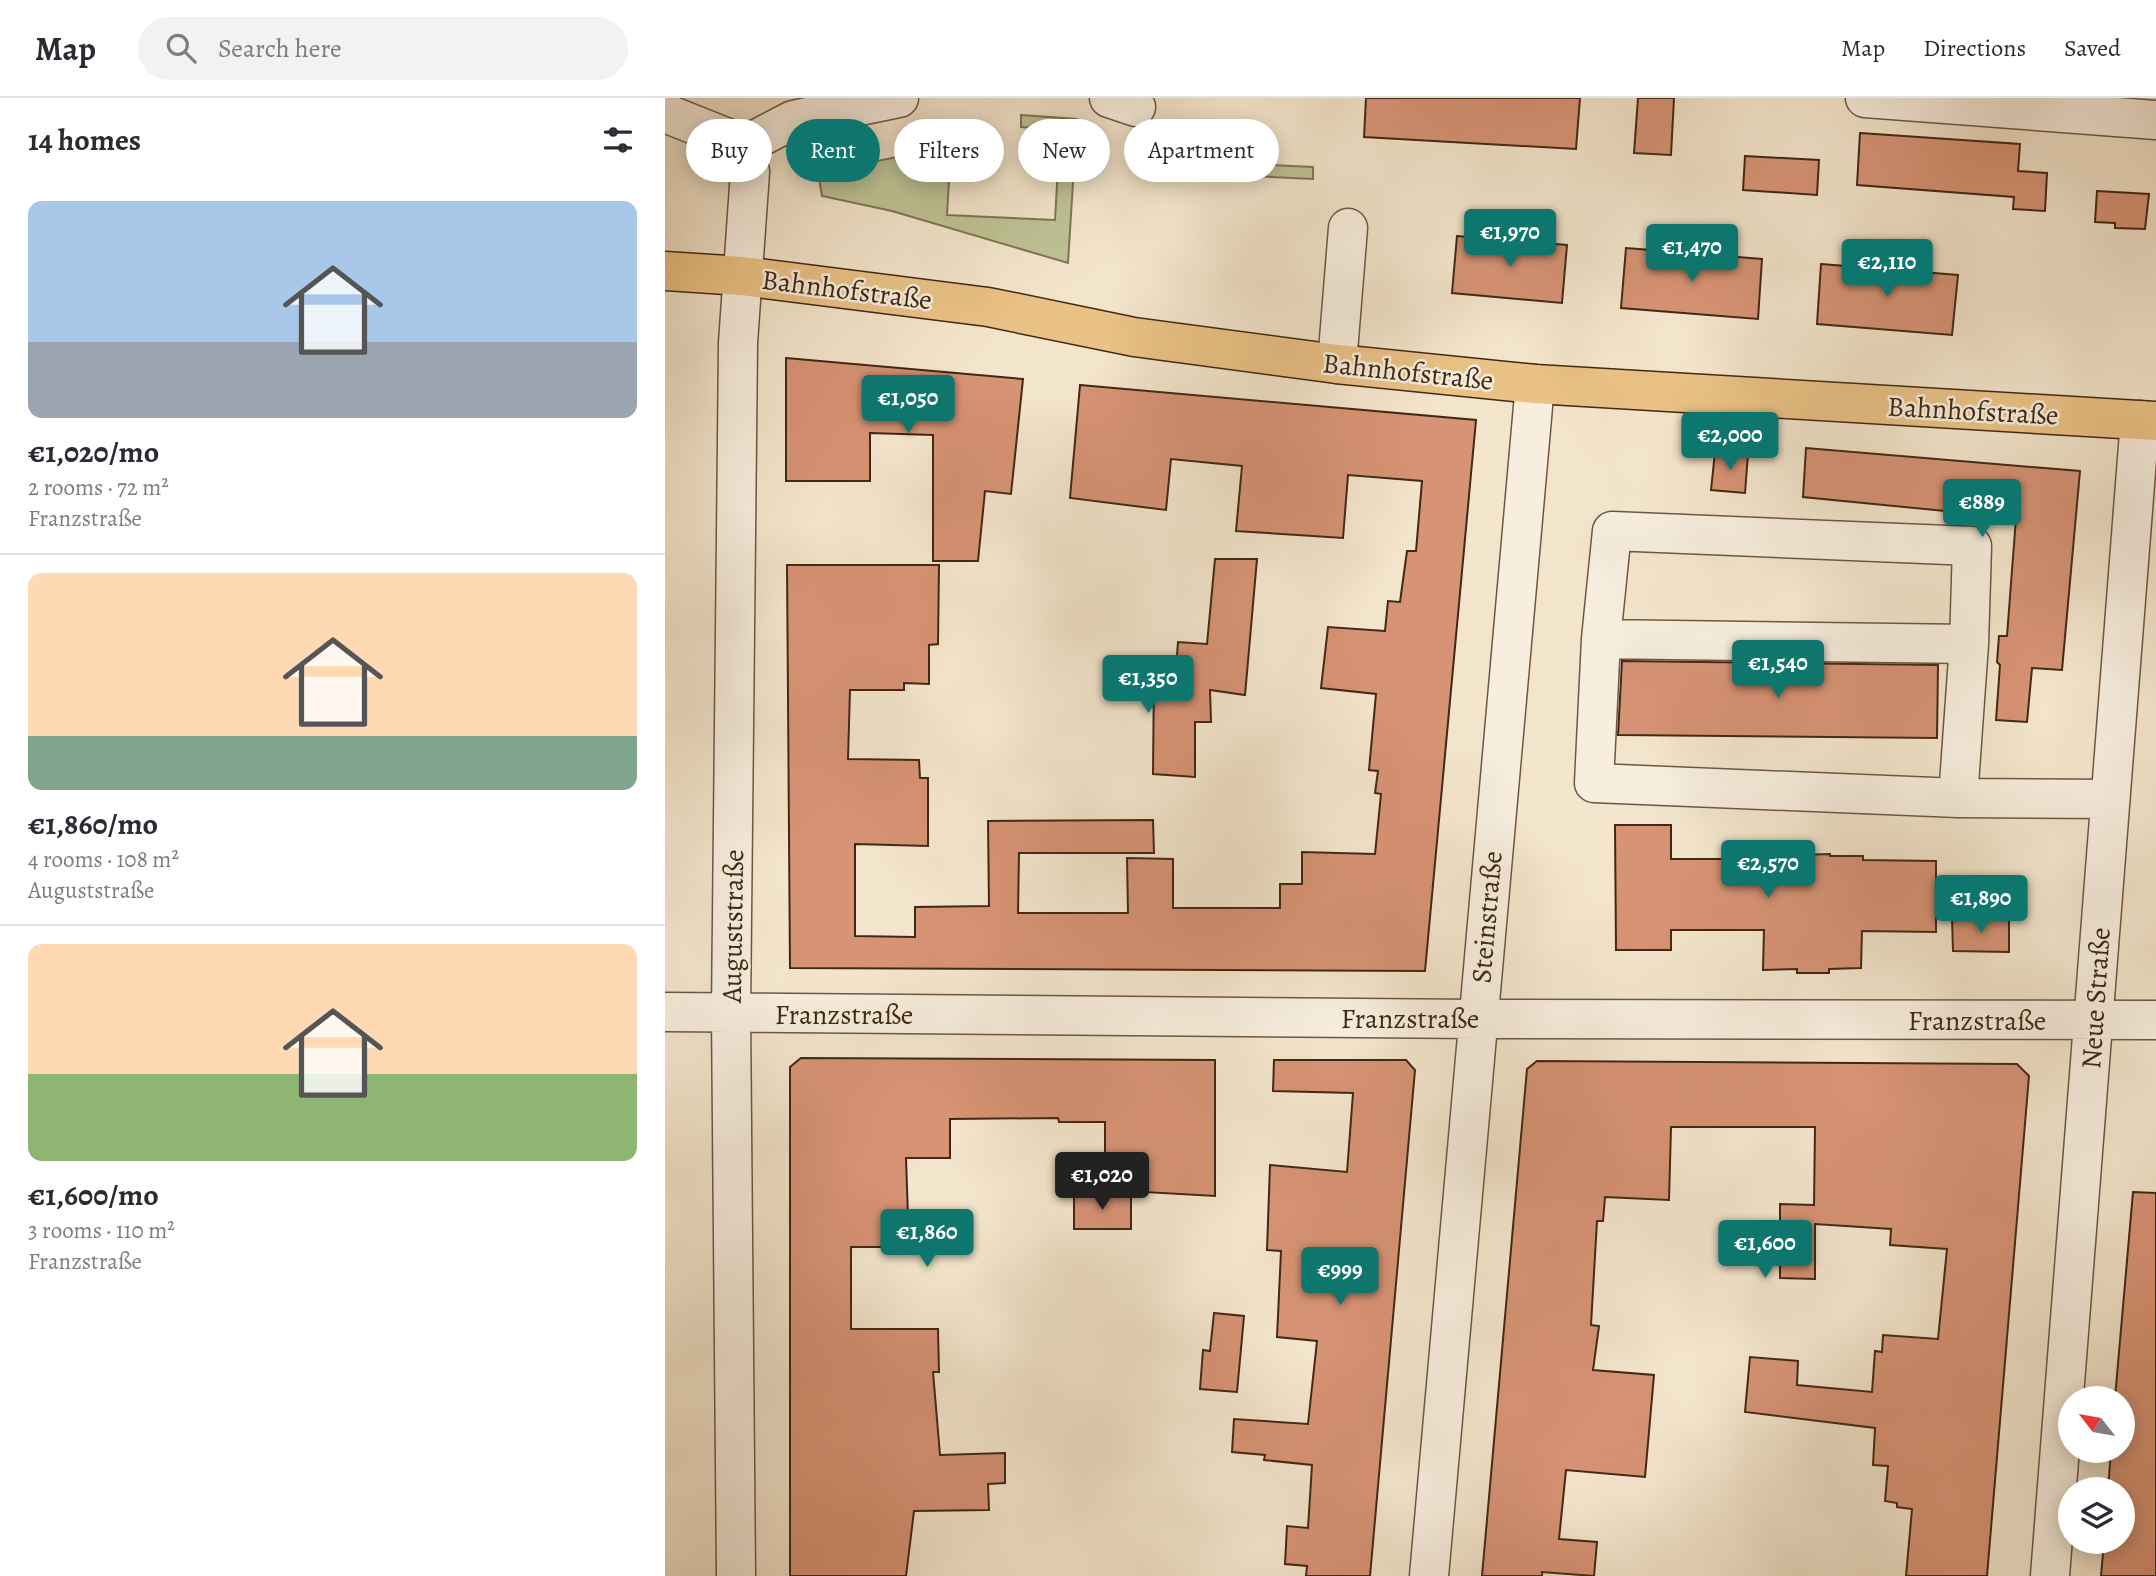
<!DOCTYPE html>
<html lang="en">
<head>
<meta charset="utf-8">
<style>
	:root { --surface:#fff; --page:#f2f2f3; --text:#2b2b33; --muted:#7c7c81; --line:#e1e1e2; --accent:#0f766e }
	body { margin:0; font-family:Alegreya,serif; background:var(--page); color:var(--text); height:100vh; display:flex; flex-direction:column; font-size:26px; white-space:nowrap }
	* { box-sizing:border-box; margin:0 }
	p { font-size:23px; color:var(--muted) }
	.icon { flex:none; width:38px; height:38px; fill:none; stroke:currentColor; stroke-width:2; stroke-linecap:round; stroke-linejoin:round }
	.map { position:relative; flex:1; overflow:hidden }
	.drawer { display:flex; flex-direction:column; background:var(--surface); width:665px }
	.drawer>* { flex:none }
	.hud { position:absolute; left:21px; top:21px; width:665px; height:63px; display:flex; gap:14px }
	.needle { width:46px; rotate:301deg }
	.tools { position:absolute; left:1393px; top:1288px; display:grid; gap:14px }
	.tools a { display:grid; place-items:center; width:77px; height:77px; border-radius:50%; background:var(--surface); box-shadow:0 4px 18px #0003; font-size:35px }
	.price { position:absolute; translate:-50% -60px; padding:0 16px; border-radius:7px; background:var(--accent); color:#fff; font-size:23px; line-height:46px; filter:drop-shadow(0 2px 4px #0008) }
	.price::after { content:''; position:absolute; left:50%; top:42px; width:21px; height:16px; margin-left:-10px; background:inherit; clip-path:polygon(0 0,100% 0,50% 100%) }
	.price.selected { background:#222; color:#fff }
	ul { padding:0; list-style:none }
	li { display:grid; align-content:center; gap:14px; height:371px; padding:0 28px }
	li+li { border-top:2px solid var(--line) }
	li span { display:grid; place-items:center; height:217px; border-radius:14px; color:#555 }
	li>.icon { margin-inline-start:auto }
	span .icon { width:126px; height:126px; fill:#fffc; stroke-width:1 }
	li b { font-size:30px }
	h2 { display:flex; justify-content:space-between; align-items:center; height:84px; padding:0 28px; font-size:30px }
	.chip { padding:0 24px; border-radius:32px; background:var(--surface); box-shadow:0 4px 18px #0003; font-size:24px; line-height:63px }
	.chip.selected { background:var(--accent); color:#fff }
	header { display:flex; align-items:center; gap:42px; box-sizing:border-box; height:98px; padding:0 35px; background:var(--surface); border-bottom:2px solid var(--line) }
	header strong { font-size:33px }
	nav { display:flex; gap:38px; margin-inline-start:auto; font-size:24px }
	.search { width:490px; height:63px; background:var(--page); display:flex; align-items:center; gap:18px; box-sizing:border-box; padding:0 24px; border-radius:38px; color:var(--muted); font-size:26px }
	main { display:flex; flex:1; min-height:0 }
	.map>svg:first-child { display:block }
</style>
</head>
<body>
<header>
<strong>Map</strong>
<div class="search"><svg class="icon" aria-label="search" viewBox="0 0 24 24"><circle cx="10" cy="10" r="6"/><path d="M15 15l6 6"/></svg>Search here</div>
<nav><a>Map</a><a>Directions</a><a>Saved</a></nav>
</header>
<main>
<section class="drawer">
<h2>14 homes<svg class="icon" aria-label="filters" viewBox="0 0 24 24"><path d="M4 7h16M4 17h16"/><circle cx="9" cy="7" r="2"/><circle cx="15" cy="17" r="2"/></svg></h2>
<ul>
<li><span style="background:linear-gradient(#a9c7e8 65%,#9aa5b1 0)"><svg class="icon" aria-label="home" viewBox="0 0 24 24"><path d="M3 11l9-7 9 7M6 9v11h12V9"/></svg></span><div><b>€1,020/mo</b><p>2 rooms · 72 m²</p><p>Franzstraße</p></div></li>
<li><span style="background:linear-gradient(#ffd9b3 75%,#7fa58c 0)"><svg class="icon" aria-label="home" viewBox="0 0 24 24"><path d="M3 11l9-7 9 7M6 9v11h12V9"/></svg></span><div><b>€1,860/mo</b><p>4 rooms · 108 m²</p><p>Auguststraße</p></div></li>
<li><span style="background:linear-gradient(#ffd9b3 60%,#8fb573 0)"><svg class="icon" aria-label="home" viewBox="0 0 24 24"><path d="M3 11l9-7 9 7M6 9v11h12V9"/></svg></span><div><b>€1,600/mo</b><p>3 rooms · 110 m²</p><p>Franzstraße</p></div></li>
</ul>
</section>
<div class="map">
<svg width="1491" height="1478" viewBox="0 0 1491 1478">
	<rect width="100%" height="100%" fill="#f3e5cc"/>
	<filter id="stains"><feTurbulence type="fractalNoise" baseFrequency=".00286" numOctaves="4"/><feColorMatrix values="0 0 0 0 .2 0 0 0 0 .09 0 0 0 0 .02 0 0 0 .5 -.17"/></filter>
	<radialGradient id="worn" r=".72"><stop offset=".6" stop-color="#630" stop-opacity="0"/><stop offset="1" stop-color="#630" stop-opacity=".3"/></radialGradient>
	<!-- green -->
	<path fill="#bec396" stroke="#807655" stroke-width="2" d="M 356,17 L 412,21 L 403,165 L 227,113 L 157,98 L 153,75 L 286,48 L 282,117 L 390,122 L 395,32 L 356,29 Z
		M 485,61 L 648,69 L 648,81 L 485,73 Z"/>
	<!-- building -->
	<path fill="#d79375" stroke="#412814" stroke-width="2" d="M 701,0 L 915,0 L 911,51 L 699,39 Z
		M 973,0 L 1009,0 L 1006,57 L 969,55 Z
		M 1195,35 L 1355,46 L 1353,73 L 1382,75 L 1380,113 L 1348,111 L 1349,99 L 1192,87 Z
		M 1080,58 L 1154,62 L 1152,97 L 1078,92 Z
		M 1432,93 L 1484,96 L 1480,131 L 1450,130 L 1450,125 L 1430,124 Z
		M 792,138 L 902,147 L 897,205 L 787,195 Z
		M 961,150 L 1097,161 L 1093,221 L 956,210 Z
		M 1156,166 L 1293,177 L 1287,237 L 1152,226 Z
		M 121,260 L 358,281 L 346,396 L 320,393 L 313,463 L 268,463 L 268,337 L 205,335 L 205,383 L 121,383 Z
		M 415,287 L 811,322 L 760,873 L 125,870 L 122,467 L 274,467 L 273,546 L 264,547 L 264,586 L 239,585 L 239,592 L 185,592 L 183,661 L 254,662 L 255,680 L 263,680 L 263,748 L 190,746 L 190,838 L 250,839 L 250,809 L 324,808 L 323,723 L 488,722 L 489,755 L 354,755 L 353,815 L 463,815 L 462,760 L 508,761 L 508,810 L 615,810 L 615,786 L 637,786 L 637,754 L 710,756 L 716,696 L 710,695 L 713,673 L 704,672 L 711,596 L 656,590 L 663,529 L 720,533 L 723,503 L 735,504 L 742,453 L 751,453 L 757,383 L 683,377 L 678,440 L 571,433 L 577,368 L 506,361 L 501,412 L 405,400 Z
		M 1141,350 L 1415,373 L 1397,572 L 1367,570 L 1362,624 L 1331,622 L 1335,567 L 1332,564 L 1334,538 L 1342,538 L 1351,420 L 1138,399 Z
		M 1050,354 L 1083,356 L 1080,395 L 1046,392 Z
		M 550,461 L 592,461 L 580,597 L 545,592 L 546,624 L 530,624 L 530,679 L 488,676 L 489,570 L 511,571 L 513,544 L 542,546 Z
		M 957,563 L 1273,567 L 1272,640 L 953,637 Z
		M 950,727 L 1006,727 L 1006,761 L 1099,761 L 1099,758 L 1165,756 L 1165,758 L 1198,758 L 1198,762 L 1271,763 L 1271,834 L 1197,833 L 1196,870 L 1164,871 L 1164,875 L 1132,875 L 1132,871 L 1098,872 L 1099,832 L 1006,832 L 1006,852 L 951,852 Z
		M 1287,819 L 1344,821 L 1344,854 L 1288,853 Z
		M 136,960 L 550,962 L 550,1098 L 480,1094 L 480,1097 L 440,1096 L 440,1024 L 394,1024 L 393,1020 L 285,1021 L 285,1060 L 241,1060 L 244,1149 L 186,1149 L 186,1231 L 273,1231 L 274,1274 L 268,1274 L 275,1357 L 340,1355 L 340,1385 L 323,1386 L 324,1412 L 249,1413 L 241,1478 L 125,1478 L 125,969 Z
		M 609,962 L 741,962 L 750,972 L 705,1478 L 641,1478 L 642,1468 L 620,1466 L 622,1428 L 643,1430 L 647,1367 L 599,1362 L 600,1357 L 567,1354 L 569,1321 L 643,1326 L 652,1243 L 612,1239 L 616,1153 L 602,1152 L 605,1067 L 682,1074 L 688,995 L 608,993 Z
		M 872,963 L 1352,966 L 1364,978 L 1322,1478 L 1241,1478 L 1247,1411 L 1232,1409 L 1232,1405 L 1220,1403 L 1223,1368 L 1208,1367 L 1210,1330 L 1080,1314 L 1085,1259 L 1133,1263 L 1132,1287 L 1207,1294 L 1210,1253 L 1217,1254 L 1218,1237 L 1273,1241 L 1282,1151 L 1225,1147 L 1226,1131 L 1150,1126 L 1150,1181 L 1115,1180 L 1115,1106 L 1149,1107 L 1150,1029 L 1006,1029 L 1004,1102 L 940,1099 L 938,1123 L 932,1123 L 926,1227 L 934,1228 L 928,1272 L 989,1277 L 980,1379 L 901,1372 L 894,1441 L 932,1444 L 929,1478 L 877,1474 L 877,1478 L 817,1478 L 862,971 Z
		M 1468,1094 L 1491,1095 L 1491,1478 L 1436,1478 L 1439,1444 L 1458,1444 L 1458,1391 L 1443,1391 L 1446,1353 L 1458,1353 L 1458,1300 L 1450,1300 Z
		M 409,1097 L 466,1098 L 466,1131 L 409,1131 Z
		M 549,1215 L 579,1218 L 572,1294 L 535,1291 L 538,1252 L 545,1253 Z"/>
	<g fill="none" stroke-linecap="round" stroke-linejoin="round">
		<!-- minor casing -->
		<g stroke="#6e5742" stroke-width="41">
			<path id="minor" d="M 444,0 L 471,9
				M 1200,0 L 1491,22
				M 0,15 L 80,47 L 85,74 L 73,245 L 66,915 L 71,1478
				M 80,47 L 128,22 L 234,0
				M 672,266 L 683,130
				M 936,541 L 947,433 L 1307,448 L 1304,546
				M 1293,700 L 1304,546 L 936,541 L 929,685 L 1293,700 L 1445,701
				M 0,914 L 812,921 L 1491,922
				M 764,1478 L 870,286
				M 1385,1478 L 1475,322"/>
		</g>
		<!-- major casing -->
		<g stroke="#412814" stroke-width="41">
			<path id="major" d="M 0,173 L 77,178 L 323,209 L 469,239 L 672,266 L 870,286 L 1491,323"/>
		</g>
		<!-- minor -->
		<use href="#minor" stroke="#f7eede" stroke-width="38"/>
		<!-- major -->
		<use href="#major" stroke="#eac286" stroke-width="38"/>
	</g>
	<g text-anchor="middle" stroke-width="5" stroke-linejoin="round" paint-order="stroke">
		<!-- street labels -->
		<g font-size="28" fill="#412814" stroke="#f7eede">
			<text transform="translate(182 191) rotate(7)" y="10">Bahnhofstraße</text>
			<text transform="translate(743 273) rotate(6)" y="10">Bahnhofstraße</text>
			<text transform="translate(1308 312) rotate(3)" y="10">Bahnhofstraße</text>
			<text transform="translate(821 819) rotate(-85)" y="10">Steinstraße</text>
			<text transform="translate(67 828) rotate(-89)" y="10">Auguststraße</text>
			<text transform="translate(1430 900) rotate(-86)" y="10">Neue Straße</text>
			<text x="179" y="926">Franzstraße</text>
			<text x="745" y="930">Franzstraße</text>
			<text x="1312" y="932">Franzstraße</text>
		</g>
	</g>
	<rect width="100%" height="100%" filter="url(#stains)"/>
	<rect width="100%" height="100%" fill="url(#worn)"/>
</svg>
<div class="tools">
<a><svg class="needle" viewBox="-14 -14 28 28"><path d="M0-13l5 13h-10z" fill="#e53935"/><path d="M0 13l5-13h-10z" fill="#7c7c81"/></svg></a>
<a><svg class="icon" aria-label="layers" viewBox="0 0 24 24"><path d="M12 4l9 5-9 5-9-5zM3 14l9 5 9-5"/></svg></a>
</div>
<b class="price" style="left:845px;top:171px">€1,970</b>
<b class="price" style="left:1027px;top:186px">€1,470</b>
<b class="price" style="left:1222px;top:201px">€2,110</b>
<b class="price" style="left:243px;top:337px">€1,050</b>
<b class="price" style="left:1065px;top:374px">€2,000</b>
<b class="price" style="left:1317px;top:441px">€889</b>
<b class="price" style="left:1113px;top:602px">€1,540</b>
<b class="price" style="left:483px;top:617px">€1,350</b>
<b class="price" style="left:1103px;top:802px">€2,570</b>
<b class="price" style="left:1316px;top:837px">€1,890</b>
<b class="price selected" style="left:437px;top:1114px">€1,020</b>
<b class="price" style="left:262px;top:1171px">€1,860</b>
<b class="price" style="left:1100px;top:1182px">€1,600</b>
<b class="price" style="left:675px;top:1209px">€999</b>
<div class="hud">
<a class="chip">Buy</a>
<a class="chip selected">Rent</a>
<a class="chip">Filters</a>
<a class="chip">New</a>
<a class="chip">Apartment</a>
</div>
</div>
</main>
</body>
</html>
